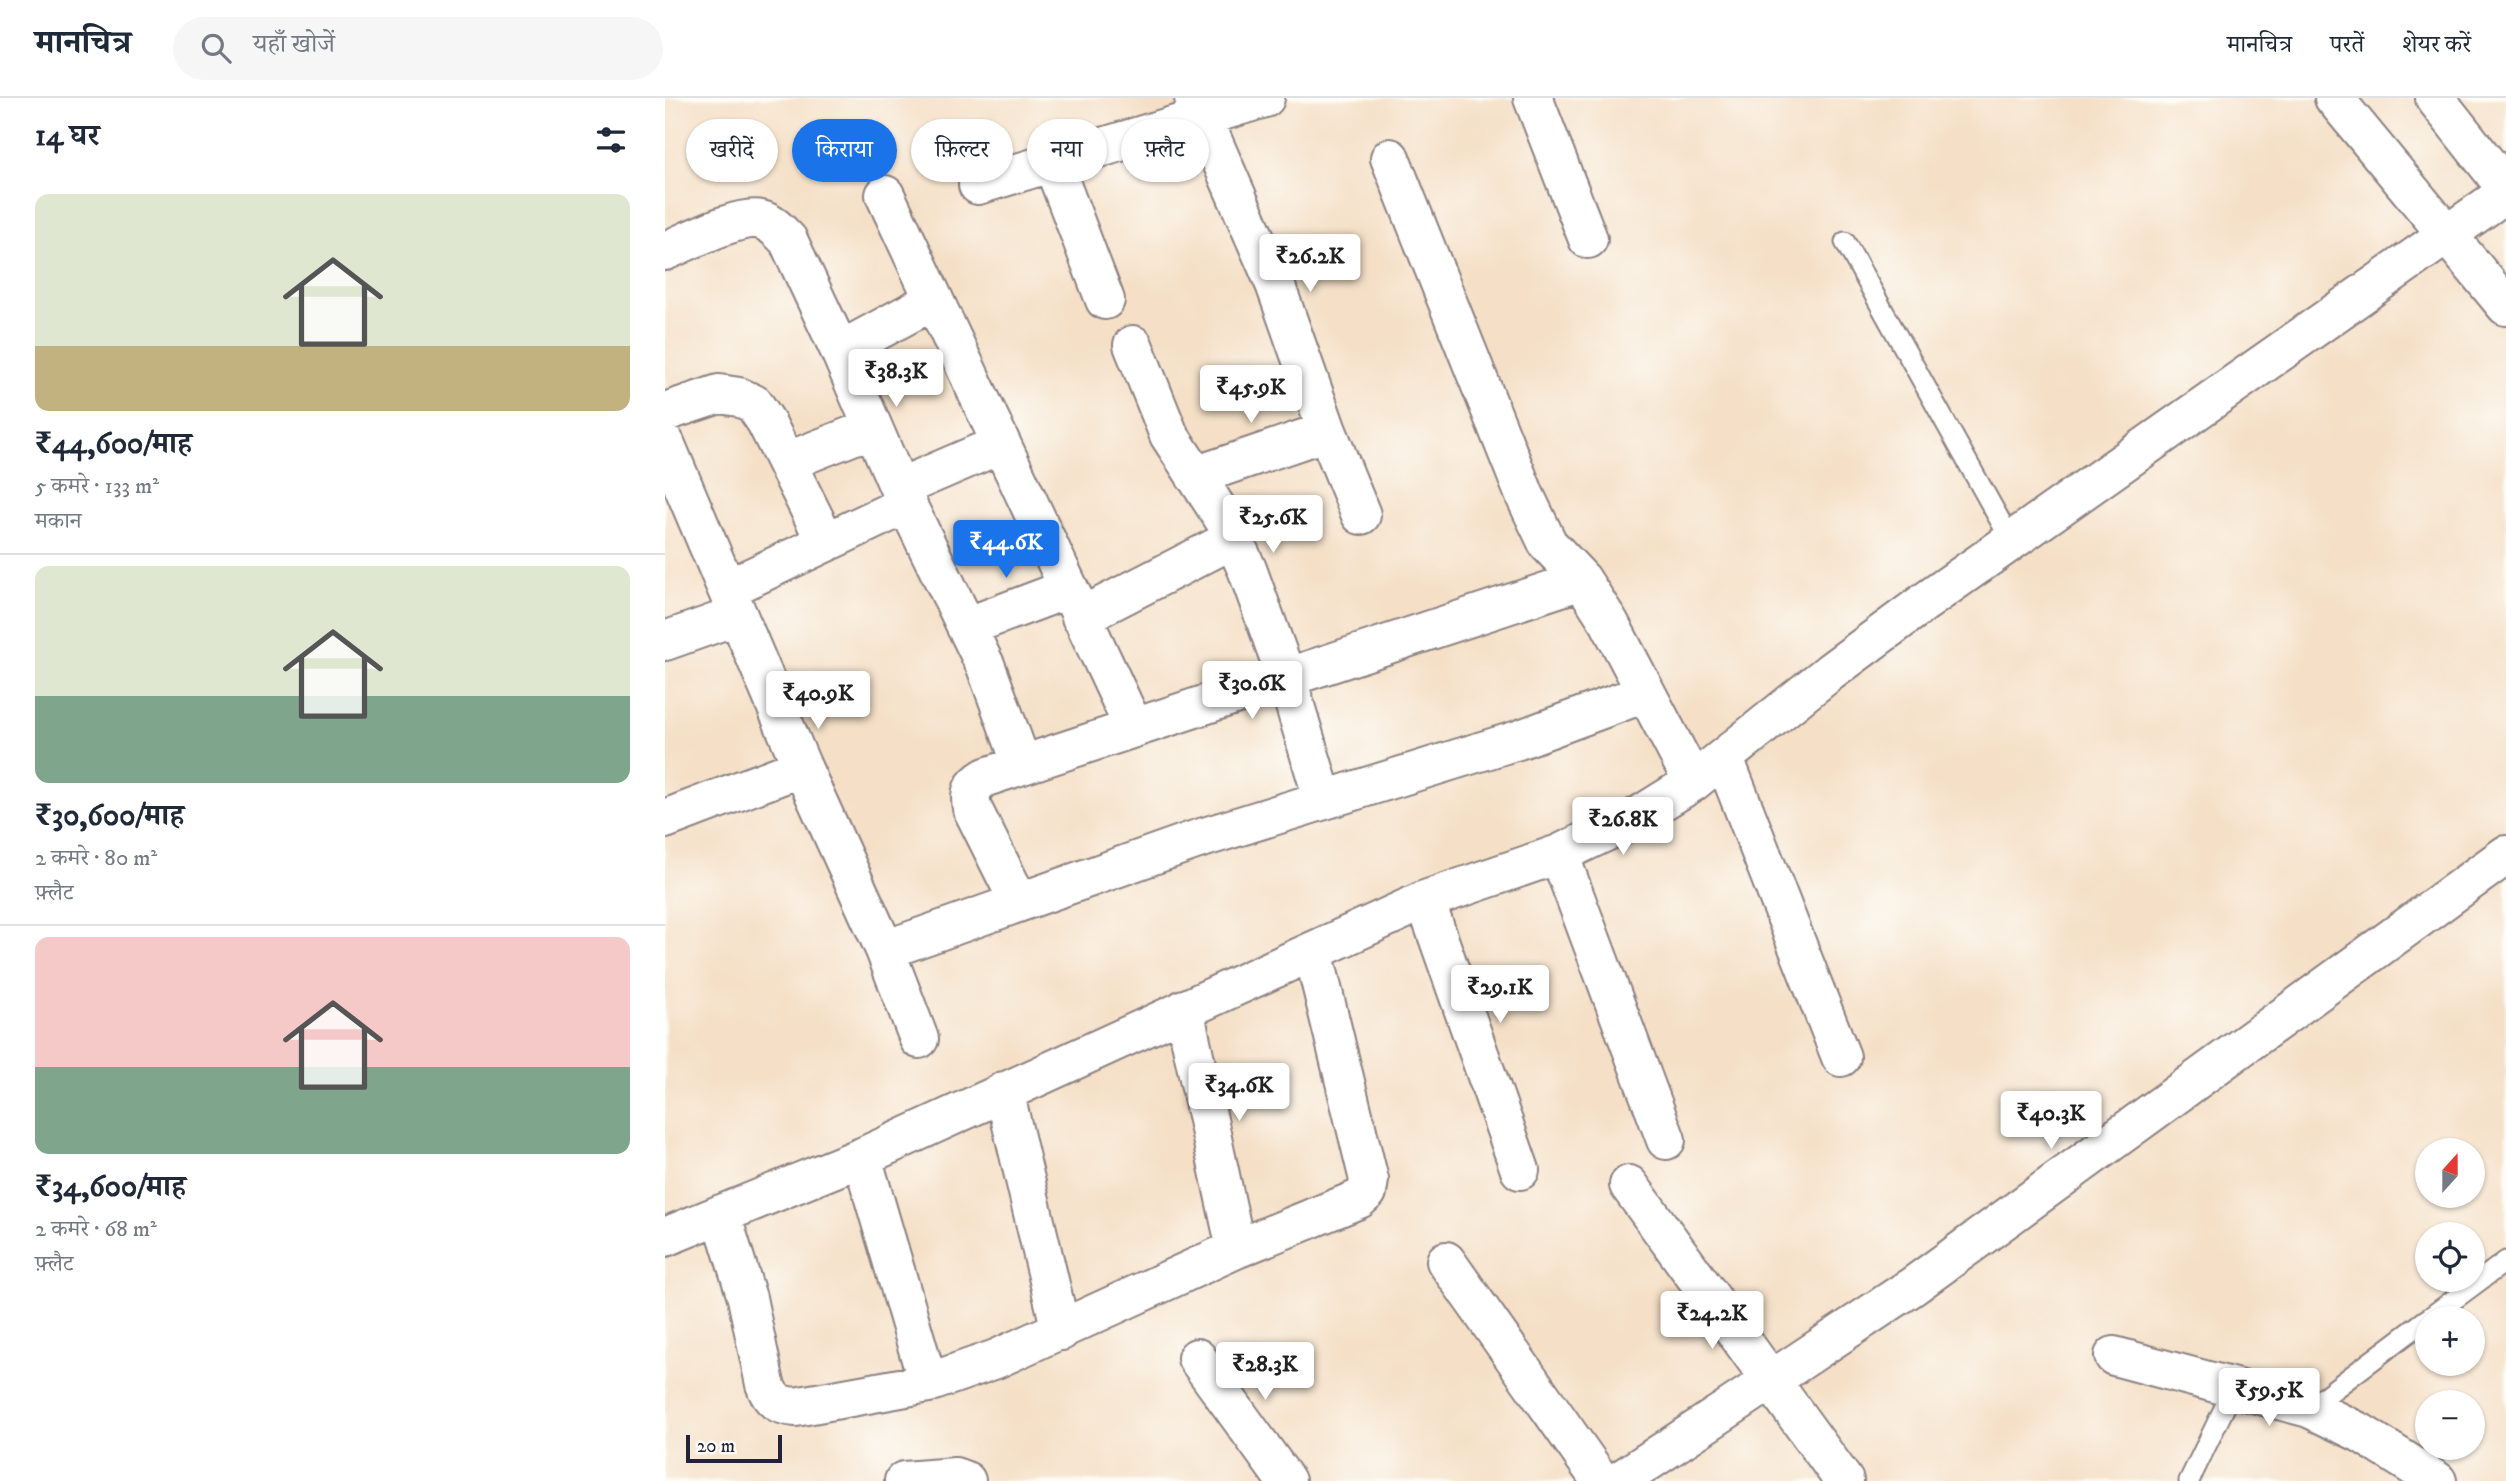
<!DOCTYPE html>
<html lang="hi">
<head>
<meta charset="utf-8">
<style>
	:root { --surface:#fff; --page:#f6f6f7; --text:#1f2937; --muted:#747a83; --line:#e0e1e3; --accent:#1a73e8 }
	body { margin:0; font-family:"IM FELL DW Pica","Noto Serif Devanagari",serif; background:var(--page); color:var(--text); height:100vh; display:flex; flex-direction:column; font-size:26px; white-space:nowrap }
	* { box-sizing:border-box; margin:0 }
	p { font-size:23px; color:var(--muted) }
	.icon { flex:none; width:38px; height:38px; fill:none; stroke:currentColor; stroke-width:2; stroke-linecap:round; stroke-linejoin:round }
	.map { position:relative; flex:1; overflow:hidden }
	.panel { display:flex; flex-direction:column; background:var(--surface); width:665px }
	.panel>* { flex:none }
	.top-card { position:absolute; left:21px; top:21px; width:665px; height:63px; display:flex; gap:14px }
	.needle { width:46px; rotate:21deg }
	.controls { position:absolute; left:1750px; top:1040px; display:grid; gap:14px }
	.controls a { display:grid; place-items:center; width:70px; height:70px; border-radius:50%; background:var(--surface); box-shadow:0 2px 5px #0004; font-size:35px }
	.scale { position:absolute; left:21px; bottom:18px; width:96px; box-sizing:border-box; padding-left:7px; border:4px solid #22223b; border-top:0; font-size:19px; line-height:24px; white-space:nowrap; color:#22223b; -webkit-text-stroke:5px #fdfcf7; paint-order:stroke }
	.price { position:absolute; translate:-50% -60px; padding:0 16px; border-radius:7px; background:#fff; color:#222; font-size:23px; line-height:46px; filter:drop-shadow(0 2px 4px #0008) }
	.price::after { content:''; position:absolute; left:50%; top:42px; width:21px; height:16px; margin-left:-10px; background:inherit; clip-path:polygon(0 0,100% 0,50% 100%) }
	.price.current { background:var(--accent); color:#fff }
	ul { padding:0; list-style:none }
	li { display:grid; align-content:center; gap:14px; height:371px; padding:0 35px }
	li+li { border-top:2px solid var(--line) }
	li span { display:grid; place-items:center; height:217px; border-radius:14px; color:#555 }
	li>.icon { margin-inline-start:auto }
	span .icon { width:126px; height:126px; fill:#fffc; stroke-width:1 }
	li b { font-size:30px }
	h2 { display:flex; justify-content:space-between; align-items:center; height:84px; padding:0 35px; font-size:30px }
	.chip { padding:0 24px; border-radius:32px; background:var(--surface); box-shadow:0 2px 5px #0004; font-size:24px; line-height:63px }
	.chip.current { background:var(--accent); color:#fff }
	header { display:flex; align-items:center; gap:42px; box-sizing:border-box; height:98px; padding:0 35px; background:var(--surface); border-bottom:2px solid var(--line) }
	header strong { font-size:33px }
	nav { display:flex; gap:38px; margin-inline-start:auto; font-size:24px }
	.search { width:490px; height:63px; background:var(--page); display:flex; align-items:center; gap:18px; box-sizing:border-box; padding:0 24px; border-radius:38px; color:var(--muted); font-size:26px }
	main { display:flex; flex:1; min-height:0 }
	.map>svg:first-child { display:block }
</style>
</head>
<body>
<header>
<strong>मानचित्र</strong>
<div class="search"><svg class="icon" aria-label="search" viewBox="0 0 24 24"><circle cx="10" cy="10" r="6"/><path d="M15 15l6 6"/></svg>यहाँ खोजें</div>
<nav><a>मानचित्र</a><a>परतें</a><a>शेयर करें</a></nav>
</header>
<main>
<section class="panel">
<h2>14 घर<svg class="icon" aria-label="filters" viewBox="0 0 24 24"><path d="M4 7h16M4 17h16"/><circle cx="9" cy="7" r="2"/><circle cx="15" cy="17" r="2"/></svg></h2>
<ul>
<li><span style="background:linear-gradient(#dfe7d0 70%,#c2b280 0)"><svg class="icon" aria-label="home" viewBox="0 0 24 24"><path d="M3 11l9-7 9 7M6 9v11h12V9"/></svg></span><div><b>₹44,600/माह</b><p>5 कमरे · 133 m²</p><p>मकान</p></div></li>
<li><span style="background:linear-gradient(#dfe7d0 60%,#7fa58c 0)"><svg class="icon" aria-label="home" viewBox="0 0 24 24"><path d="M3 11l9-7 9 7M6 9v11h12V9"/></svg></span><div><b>₹30,600/माह</b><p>2 कमरे · 80 m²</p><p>फ़्लैट</p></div></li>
<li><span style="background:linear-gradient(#f6c9c9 60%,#7fa58c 0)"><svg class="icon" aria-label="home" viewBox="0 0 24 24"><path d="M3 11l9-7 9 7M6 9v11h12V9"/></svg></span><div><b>₹34,600/माह</b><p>2 कमरे · 68 m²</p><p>फ़्लैट</p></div></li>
</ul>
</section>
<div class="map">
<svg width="1841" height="1383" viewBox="0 0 1841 1383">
	<rect width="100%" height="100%" fill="#fdfcf7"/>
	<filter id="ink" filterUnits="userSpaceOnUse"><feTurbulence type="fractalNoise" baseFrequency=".0143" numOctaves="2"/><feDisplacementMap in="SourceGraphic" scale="14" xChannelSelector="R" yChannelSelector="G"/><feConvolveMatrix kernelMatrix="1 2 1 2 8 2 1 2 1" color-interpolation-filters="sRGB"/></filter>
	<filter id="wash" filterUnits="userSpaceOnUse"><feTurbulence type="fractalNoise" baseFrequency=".00686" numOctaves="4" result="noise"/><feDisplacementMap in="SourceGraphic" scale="28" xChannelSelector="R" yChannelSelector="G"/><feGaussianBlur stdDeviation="1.57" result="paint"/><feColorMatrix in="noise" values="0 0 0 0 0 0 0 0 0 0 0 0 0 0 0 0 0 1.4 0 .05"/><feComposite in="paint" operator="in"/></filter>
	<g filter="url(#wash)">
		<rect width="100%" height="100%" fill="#f5e0c7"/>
	</g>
	<g filter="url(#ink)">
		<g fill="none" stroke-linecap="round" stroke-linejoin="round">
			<!-- lane casing -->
			<g stroke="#8c8181" stroke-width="23">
				<path id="lane" d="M 1180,144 L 1347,444
					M 1764,1220 L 1841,1163
					M 1644,1310 L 1762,1221
					M 1524,1383 L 1569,1290"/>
			</g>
			<!-- street casing -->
			<g stroke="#8c8181" stroke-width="42">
				<path id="street" d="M 529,0 L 610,186 L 662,333 L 696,417
					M 868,0 L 923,141
					M 725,60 L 860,398 L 883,446 L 917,482 L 944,524 L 1028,684
					M 388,66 L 440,202
					M 313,87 L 600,0
					M 220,97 L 469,630
					M 0,153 C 22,144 74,116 96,122 C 108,125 115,134 123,142 L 175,253 L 234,390 L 321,569 L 357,667
					M 468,247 L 504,337 L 560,423 L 582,471 L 622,581 L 658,701
					M 175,253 L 267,203
					M 0,314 L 54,296 L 74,299 L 89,306 L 101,324 L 161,444
					M 0,345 L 137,669 L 220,852 L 254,941
					M 121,364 L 207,330
					M 530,378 L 662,333
					M 234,390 L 336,346
					M 62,491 L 242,406
					M 416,519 L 568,441
					M 301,529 L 402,491
					M 0,543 L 73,517
					M 1059,660 L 1176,959
					M 0,721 L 137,669
					M 894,756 L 1001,1042
					M 353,802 L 307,710 C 304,694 307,687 321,679 L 917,482
					M 760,802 L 855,1072
					M 220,852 L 530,742 L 853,642 L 980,595
					M 519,911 L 571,1151
					M 339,993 L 396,1233
					M 197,1059 L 263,1285
					M 964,1087 L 1179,1383
					M 56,1116 L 82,1200 L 100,1286 C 106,1303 113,1307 130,1309 L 263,1285 L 331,1261 L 571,1151 L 694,1101 L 702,1094 L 704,1082 L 648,853
					M 0,1139 L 197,1059 L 760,802 L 894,756 L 972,719 L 1028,684 L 1165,574 L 1257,506 L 1841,95
					M 781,1163 L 936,1383
					M 1449,1258 L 1644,1310 L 1696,1335 L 1772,1383
					M 532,1260 L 621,1383
					M 239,1383 L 290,1379 L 301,1383
					M 954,1383 L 1248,1188 L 1841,757"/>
			</g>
			<!-- secondary casing -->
			<g stroke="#8c8181" stroke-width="42">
				<path id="secondary" d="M 1669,0 L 1841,208"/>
			</g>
			<!-- primary casing -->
			<g stroke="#8c8181" stroke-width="42">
				<path id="primary" d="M 1770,0 L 1841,90"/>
			</g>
			<!-- lane -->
			<use href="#lane" stroke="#fff" stroke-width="19"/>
			<!-- street -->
			<use href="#street" stroke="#fff" stroke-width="38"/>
			<!-- secondary -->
			<use href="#secondary" stroke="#fff" stroke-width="38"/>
			<!-- primary -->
			<use href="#primary" stroke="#fff" stroke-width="38"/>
		</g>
	</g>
</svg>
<div class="controls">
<a><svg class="needle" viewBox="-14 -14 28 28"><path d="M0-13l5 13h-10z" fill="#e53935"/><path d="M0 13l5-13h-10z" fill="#747a83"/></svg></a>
<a><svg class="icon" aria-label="locate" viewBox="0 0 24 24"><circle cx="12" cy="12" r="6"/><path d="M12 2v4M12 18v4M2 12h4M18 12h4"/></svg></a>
<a>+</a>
<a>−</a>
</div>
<div class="scale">20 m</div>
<b class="price" style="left:645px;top:196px">₹26.2K</b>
<b class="price" style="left:231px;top:311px">₹38.3K</b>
<b class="price" style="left:586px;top:327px">₹45.9K</b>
<b class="price" style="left:608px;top:457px">₹25.6K</b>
<b class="price current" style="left:341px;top:482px">₹44.6K</b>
<b class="price" style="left:587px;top:623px">₹30.6K</b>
<b class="price" style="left:153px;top:633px">₹40.9K</b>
<b class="price" style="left:958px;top:759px">₹26.8K</b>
<b class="price" style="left:835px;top:927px">₹29.1K</b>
<b class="price" style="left:574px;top:1025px">₹34.6K</b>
<b class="price" style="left:1386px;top:1053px">₹40.3K</b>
<b class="price" style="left:1047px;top:1253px">₹24.2K</b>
<b class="price" style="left:600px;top:1304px">₹28.3K</b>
<b class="price" style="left:1604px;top:1330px">₹59.5K</b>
<div class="top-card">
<a class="chip">खरीदें</a>
<a class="chip current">किराया</a>
<a class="chip">फ़िल्टर</a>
<a class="chip">नया</a>
<a class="chip">फ़्लैट</a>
</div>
</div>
</main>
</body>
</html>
